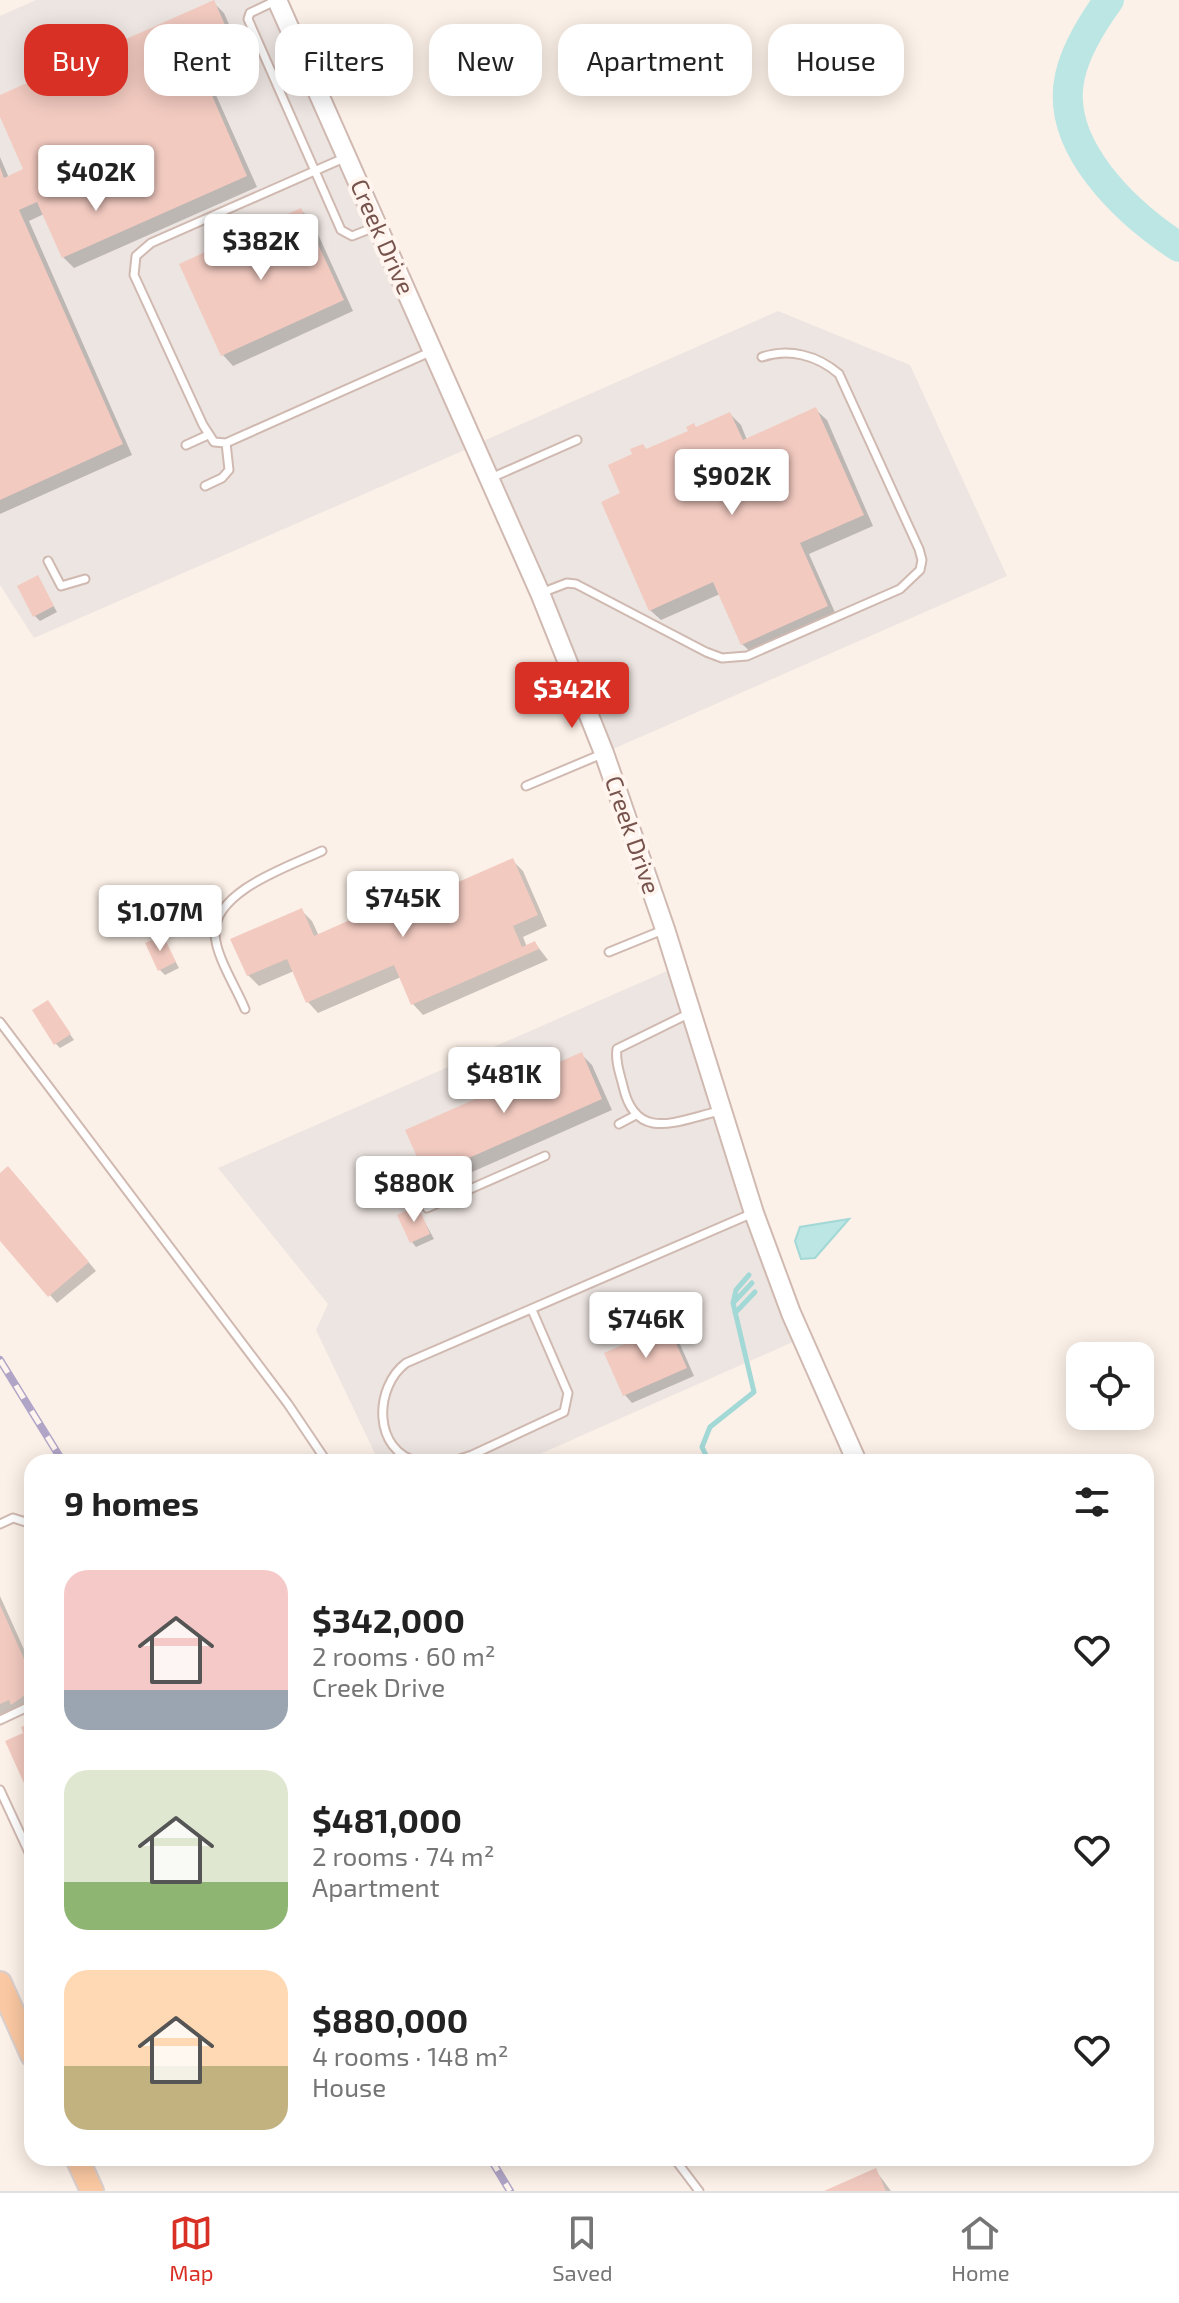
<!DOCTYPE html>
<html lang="en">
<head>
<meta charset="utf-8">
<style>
	:root { --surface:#fff; --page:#f2f2f2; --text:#222; --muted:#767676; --line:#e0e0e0; --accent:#d93025 }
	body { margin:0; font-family:"Exo 2",sans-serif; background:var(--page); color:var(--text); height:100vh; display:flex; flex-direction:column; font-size:30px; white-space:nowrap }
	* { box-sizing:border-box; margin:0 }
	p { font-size:26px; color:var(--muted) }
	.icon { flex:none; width:44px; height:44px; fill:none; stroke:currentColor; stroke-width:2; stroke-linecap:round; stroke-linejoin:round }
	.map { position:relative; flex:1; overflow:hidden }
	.details { position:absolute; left:24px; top:1454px; width:1130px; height:712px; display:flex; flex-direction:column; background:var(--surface); border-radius:24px; box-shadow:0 4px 20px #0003 }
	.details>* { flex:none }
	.hud { position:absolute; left:24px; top:24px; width:1132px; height:72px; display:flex; gap:16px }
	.tools { position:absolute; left:1066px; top:1342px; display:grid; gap:16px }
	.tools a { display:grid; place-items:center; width:88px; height:88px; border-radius:16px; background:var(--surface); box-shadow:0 4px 20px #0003; font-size:40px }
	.price { position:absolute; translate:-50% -68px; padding:0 18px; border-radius:8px; background:#fff; color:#222; font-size:26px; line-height:52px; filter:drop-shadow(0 2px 4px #0008) }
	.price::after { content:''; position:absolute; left:50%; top:48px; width:24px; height:18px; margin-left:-12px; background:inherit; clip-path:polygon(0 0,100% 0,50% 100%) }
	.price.active { background:var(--accent); color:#fff }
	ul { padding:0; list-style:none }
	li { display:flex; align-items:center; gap:24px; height:200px; padding:0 40px }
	li span { display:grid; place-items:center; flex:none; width:224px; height:160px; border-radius:24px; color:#555 }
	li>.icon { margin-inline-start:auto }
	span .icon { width:96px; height:96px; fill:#fffc; stroke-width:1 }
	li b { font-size:34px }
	h2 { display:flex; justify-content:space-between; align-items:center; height:96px; padding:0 40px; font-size:34px }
	.tag { padding:0 28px; border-radius:24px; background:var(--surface); box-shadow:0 4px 20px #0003; font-size:28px; line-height:72px }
	.tag.active { background:var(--accent); color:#fff }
	.menu { display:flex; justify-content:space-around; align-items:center; height:112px; border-top:2px solid var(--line); background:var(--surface); font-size:22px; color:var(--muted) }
	.menu a { display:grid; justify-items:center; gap:4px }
	.menu .active { color:var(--accent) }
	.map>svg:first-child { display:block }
</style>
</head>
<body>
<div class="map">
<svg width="1179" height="2191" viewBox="0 0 1179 2191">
	<rect width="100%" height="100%" fill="#fcf1e8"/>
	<!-- industrial -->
	<path fill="#ede5e1" d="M 36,0 L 277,0 L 474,445 L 778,311 L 910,365 L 1007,576 L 604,753 L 474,446 L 34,638 L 0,585 L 0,16 Z
		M 676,967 L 802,1338 L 522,1462 L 379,1462 L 316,1330 L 328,1304 L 218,1168 Z"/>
	<!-- water -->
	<path fill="#bce6e4" stroke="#a2d8d6" stroke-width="2" d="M 849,1219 L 815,1258 L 801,1259 L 795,1241 L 800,1227 Z"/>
	<!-- shadow -->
	<path fill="#0003" d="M 213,2 L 224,13 L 253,79 L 216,95 L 257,187 L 74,268 L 63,257 L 44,214 L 29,221 L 132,455 L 0,514 L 0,157 L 9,178 L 26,170 L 0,112 L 0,97 Z
		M 301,210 L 312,221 L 353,311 L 233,366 L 223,355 Z
		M 816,410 L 827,420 L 873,526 L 809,554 L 837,617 L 753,654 L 742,644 L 720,594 L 661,620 L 650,610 L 623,494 L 635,455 L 643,446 L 648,451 L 730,414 L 741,425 L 747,440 Z
		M 37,577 L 57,612 L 40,621 L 35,616 Z
		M 512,860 L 523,871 L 547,926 L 523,937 L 527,947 L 535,943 L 548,960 L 423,1015 L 413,1004 L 401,977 L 318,1013 L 308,1002 L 294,971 L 259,986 L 248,975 L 301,910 L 312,921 L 319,936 L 386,906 L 393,913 Z
		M 162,937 L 179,968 L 165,975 L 160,970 Z
		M 48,1002 L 74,1040 L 60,1048 L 55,1043 Z
		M 581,1054 L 592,1065 L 612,1110 L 438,1187 L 427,1176 Z
		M 0,1175 L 16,1176 L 96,1271 L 57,1303 L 0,1238 Z
		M 417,1208 L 434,1239 L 416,1247 L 412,1242 Z
		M 668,1327 L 676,1335 L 694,1376 L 632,1403 L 625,1395 Z
		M 0,1596 L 32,1667 L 32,1709 L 23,1715 L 19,1711 L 3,1718 L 0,1715 Z
		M 876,2171 L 891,2191 L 829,2191 Z"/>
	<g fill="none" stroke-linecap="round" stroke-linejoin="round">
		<!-- stream -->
		<path stroke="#a2d8d6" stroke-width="5" d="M 734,1302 L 752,1283
			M 735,1313 L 755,1292
			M 709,1462 L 702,1447 L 710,1427 L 754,1392 L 733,1303 L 736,1290 L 749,1275"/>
		<!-- river -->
		<path stroke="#bce6e4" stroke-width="30" d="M 1109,0 C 1093,22 1076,49 1070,76 C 1054,146 1127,213 1179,247"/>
	</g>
	<!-- building -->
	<path fill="#f2cac0" d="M 214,0 L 244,68 L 207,84 L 247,176 L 62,258 L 37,202 L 19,210 L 123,444 L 0,500 L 0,167 L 4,178 L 23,169 L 0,117 L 0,95 Z
		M 301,208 L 344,300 L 221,356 L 179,264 Z
		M 816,407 L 864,515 L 800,543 L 828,606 L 741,645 L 713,582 L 649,611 L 601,502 L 620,493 L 608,465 L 632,454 L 630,449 L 643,444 L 646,449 L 688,431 L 686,427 L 694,423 L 696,427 L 730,412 L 743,440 Z
		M 38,575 L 54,606 L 33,617 L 17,586 Z
		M 513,858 L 538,915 L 513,926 L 522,947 L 535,941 L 539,949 L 411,1005 L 394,965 L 306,1003 L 287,959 L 247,976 L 230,939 L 302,908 L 314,936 L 386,904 L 390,912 Z
		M 163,935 L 176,962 L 158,971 L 145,943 Z
		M 48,1000 L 71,1034 L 54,1045 L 32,1010 Z
		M 582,1052 L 602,1099 L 426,1177 L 405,1130 Z
		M 8,1166 L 89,1262 L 48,1297 L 0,1241 L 0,1173 Z
		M 418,1205 L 430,1234 L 410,1243 L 397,1215 Z
		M 668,1325 L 687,1368 L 623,1396 L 604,1353 Z
		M 0,1605 L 32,1677 L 32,1690 L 11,1705 L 9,1700 L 0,1704 Z
		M 32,1722 L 32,1801 L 5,1741 L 23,1733 L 21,1727 Z
		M 876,2168 L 886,2191 L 824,2191 Z"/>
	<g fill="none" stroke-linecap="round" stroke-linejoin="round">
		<!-- service casing -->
		<g stroke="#d0b9b0" stroke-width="11">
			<path id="service" d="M 275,1 L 250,13 L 248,19 L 341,230 L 352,236 L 375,227
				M 344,158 L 151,243 L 136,256 L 134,275 L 203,425 L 214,442 L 226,443 L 430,352
				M 186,445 L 208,435
				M 491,478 L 577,440
				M 205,486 L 222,478 L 229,470 L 226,443
				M 48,561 L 61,586 L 85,579
				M 541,593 L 567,583 L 576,584 L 706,652 L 722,658 L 747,656 L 900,589 L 920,570 L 922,560 L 919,549 L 839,374 C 817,355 789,348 762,357
				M 526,786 L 602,754
				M 609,952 L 663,930
				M 245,1009 C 236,987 216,957 215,934 C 213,891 290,866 322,851
				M 690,1013 L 617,1049 C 615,1061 620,1074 623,1086 C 636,1144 678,1120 720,1111
				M 0,1022 L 288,1404 L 327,1462
				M 619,1124 L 636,1115
				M 427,1208 L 545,1156
				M 419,1462 C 372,1451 374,1387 406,1363 L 753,1213
				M 450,1462 L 472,1455 L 564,1412 L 568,1393 L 532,1310
				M 0,1524 L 13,1518 L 32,1524
				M 0,1720 L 32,1705
				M 0,1790 L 32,1859
				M 674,2158 L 699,2191"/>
		</g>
		<!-- tertiary casing -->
		<g stroke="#d0b9b0" stroke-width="22">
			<path id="tertiary" d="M 277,0 L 540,593 L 604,753 L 665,929 L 754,1213 L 791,1313 L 857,1462"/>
		</g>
		<!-- primary casing -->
		<g stroke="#d9cfcd" stroke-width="26">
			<path id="primary" d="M 0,1983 L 32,2055
				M 77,2158 L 92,2191"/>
		</g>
		<!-- service -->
		<use href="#service" stroke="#fff" stroke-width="7"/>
		<!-- tertiary -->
		<use href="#tertiary" stroke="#fff" stroke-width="18"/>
		<!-- primary -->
		<use href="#primary" stroke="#fac8a2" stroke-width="22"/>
		<!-- rail casing -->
		<g stroke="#b1a5c7" stroke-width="8">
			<path id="rail" d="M 0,1360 L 63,1462
				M 490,2158 L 510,2191"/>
		</g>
		<!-- rail -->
		<use href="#rail" stroke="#fff5ee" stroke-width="5" stroke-dasharray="15" stroke-linecap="butt"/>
	</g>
	<g text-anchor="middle" stroke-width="8" stroke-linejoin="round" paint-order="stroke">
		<!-- street labels -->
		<g font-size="24" fill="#76534c" stroke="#fff5ee">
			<text transform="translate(382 237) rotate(66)" y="8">Creek Drive</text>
			<text transform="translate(632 835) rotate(71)" y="8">Creek Drive</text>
		</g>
	</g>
</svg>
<div class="tools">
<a><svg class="icon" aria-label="locate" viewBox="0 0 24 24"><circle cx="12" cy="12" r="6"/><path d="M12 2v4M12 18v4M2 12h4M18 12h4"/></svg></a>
</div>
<b class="price" style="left:96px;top:213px">$402K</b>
<b class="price" style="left:261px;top:282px">$382K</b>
<b class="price" style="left:732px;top:517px">$902K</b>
<b class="price active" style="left:572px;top:730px">$342K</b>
<b class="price" style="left:403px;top:939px">$745K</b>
<b class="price" style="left:160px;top:953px">$1.07M</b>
<b class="price" style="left:504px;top:1115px">$481K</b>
<b class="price" style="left:414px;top:1224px">$880K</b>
<b class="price" style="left:646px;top:1360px">$746K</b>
<div class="hud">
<a class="tag active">Buy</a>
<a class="tag">Rent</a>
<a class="tag">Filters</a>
<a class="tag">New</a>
<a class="tag">Apartment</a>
<a class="tag">House</a>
</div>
<section class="details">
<h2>9 homes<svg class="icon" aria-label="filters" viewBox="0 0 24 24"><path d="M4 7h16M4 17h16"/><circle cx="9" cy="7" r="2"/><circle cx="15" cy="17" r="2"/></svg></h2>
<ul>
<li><span style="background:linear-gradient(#f6c9c9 75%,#9aa5b1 0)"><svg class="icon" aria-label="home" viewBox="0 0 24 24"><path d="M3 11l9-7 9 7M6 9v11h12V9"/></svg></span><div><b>$342,000</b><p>2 rooms · 60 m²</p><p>Creek Drive</p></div><svg class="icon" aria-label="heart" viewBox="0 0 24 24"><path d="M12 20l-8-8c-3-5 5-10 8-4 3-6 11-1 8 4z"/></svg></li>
<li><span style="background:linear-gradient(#dfe7d0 70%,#8fb573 0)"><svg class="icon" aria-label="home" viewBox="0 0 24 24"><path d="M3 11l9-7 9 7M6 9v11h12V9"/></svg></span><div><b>$481,000</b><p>2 rooms · 74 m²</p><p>Apartment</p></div><svg class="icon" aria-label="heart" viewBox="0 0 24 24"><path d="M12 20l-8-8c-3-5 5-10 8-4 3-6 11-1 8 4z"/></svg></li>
<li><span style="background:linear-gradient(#ffd9b3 60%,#c2b280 0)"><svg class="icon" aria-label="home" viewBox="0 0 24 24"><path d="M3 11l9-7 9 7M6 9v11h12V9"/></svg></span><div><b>$880,000</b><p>4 rooms · 148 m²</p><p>House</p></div><svg class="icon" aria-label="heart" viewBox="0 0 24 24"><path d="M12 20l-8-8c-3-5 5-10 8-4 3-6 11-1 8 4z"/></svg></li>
</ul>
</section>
</div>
<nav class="menu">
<a class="active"><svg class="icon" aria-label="map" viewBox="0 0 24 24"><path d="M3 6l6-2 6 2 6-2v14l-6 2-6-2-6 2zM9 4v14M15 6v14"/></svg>Map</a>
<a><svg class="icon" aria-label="saved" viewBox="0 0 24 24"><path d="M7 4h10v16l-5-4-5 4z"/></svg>Saved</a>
<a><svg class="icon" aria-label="home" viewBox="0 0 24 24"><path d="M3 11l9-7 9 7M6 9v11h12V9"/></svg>Home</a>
</nav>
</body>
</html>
